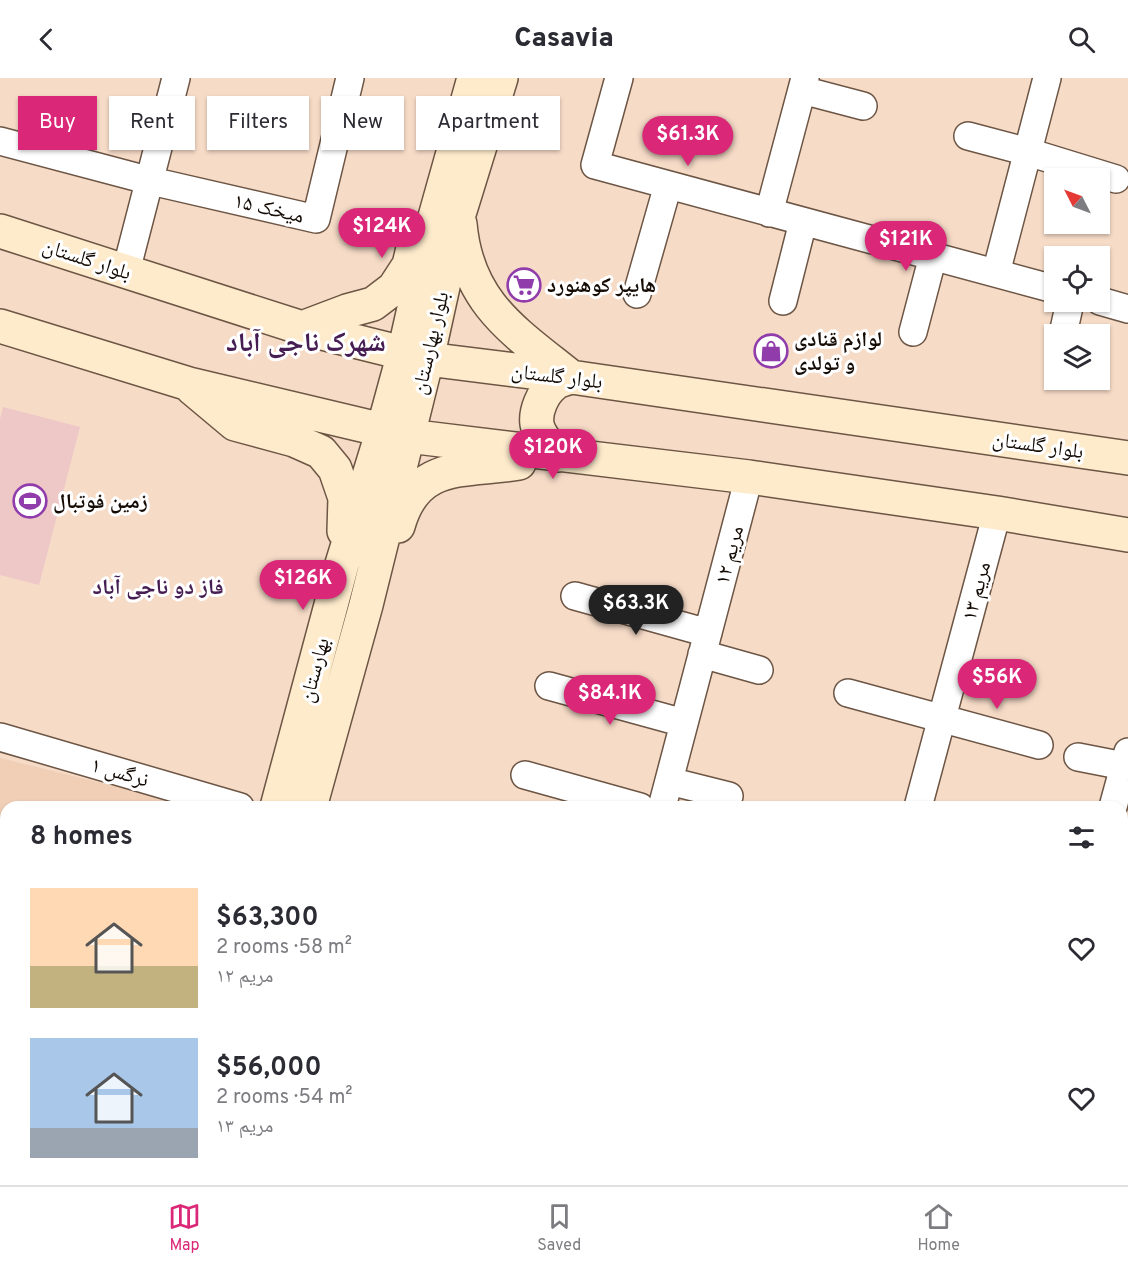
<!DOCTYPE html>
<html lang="en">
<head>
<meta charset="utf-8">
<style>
	:root { --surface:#fff; --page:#f7f7f7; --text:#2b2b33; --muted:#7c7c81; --line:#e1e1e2; --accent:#db2777 }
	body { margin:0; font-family:Overpass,"Noto Naskh Arabic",sans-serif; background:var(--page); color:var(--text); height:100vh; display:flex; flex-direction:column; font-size:22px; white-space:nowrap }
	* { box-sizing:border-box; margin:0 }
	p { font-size:20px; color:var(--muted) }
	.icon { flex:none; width:33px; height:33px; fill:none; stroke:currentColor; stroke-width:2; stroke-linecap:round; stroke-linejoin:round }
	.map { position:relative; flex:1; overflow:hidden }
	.sheet { position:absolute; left:0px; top:723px; width:1128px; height:384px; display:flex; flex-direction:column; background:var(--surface); border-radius:18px 18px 0 0; box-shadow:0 2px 4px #0004 }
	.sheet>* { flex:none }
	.banner { position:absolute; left:18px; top:18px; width:600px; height:54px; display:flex; gap:12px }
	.needle { width:39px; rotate:312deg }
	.buttons { position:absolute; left:1044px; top:90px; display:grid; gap:12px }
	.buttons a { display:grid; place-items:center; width:66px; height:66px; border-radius:0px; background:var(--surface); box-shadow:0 2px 4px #0004; font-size:30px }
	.price { position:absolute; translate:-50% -51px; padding:0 14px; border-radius:21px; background:var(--accent); color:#fff; font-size:20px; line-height:39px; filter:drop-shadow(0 2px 3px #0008) }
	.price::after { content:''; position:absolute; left:50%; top:36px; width:18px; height:14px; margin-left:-9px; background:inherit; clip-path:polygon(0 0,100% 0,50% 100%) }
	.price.on { background:#222; color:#fff }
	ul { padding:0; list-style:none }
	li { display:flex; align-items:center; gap:18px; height:150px; padding:0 30px }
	li span { display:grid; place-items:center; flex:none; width:168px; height:120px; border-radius:0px; color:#555 }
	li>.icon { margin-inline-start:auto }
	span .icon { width:72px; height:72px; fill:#fffc; stroke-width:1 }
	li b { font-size:26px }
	h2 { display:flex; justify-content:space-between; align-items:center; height:72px; padding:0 30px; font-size:26px }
	.pill { padding:0 21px; border-radius:0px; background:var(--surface); box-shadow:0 2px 4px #0004; font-size:21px; line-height:54px }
	.pill.on { background:var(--accent); color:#fff }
	header { display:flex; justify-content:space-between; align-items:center; height:78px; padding:0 30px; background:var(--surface); font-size:27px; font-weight:800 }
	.tab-bar { display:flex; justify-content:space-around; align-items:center; height:84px; border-top:2px solid var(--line); background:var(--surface); font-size:16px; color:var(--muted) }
	.tab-bar a { display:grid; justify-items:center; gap:3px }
	.tab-bar .on { color:var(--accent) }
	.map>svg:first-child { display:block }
</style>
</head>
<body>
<header><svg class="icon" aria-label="back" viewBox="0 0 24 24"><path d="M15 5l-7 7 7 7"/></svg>Casavia<svg class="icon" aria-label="search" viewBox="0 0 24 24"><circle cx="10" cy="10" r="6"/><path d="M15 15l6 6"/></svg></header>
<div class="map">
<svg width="1128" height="1107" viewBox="0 0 1128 1107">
	<rect width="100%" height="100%" fill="#f6dbc7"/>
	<!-- built -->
	<path fill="#f0cfb6" d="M 0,680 L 199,729 L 6,729 L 6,886 L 0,884 Z
		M 0,895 L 6,897 L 6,1101 L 153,1101 L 151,1107 L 17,1107 L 0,1102 Z
		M 244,1101 L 463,1101 L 486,1107 L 242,1107 Z"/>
	<!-- green -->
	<path fill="#eec7c7" d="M 3,329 L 80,349 L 39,507 L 0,497 L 0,341 Z"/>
	<!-- building -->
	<path fill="#6b4f46" d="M 466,1101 L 538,1101 L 536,1107 L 486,1107 Z"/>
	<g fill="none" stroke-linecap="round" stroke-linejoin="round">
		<!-- minor casing -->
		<g stroke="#6c5544" stroke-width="30">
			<path id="minor" d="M 619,0 L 595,87 L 1054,211
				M 802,12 L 863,28
				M 968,58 L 1028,74 L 1116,101
				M 0,63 L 151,103 L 316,141 L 350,0
				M 769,135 L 805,0
				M 126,193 L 176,0
				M 996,195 L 1047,0
				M 637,216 L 668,107
				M 783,223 L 803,144
				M 1100,223 L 1128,231
				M 913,254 L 933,178
				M 1063,256 L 1070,224
				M 575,518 L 708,555
				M 702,576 L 759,592
				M 549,608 L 684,645
				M 848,615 L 1039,667
				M 0,659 L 240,729
				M 1078,679 L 1124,688
				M 525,697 L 640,729
				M 669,703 L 729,718
				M 662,729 L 749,399
				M 918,729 L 997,435
				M 1113,729 L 1128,674
				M 585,1101 L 605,1107
				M 1091,1101 L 1105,1105
				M 552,1107 L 554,1101
				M 814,1107 L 816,1101
				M 1012,1107 L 1014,1101"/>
		</g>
		<!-- tertiary casing -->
		<g stroke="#6c5544" stroke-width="36">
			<path id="tertiary" d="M 1122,969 L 1128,971"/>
		</g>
		<!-- secondary casing -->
		<g stroke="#6c5544" stroke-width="36">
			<path id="secondary" d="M 460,146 C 467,225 514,253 571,299 C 565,301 557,303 553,307 C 543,315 535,333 537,346 C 539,358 550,369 558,377
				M 0,153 L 302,250 L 427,281 L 571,299 L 1128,380
				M 0,248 L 189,306 L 408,358 L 749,399 L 997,435 L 1128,457
				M 302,250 L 347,233 L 373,226 L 394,210 L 409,187 L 413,170
				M 192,310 L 235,346 L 294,362 L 321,374 L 335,391 L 345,420 L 344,453
				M 398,448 C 416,382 465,394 519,385
				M 277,729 L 342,486 L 383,352 L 404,275 L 433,146 L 474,0
				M 310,729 L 366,527 L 427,281 L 459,136 L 501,0
				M 180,1107 L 181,1101
				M 207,1107 L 209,1101"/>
		</g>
		<!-- minor -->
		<use href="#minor" stroke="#fff" stroke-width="27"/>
		<!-- tertiary -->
		<use href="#tertiary" stroke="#fff" stroke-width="33"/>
		<!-- secondary -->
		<use href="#secondary" stroke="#feebcc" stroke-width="33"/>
	</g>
	<!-- icons -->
	<defs>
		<g id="supermarket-ring" transform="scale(1.725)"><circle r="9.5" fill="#fff" stroke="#903dab" stroke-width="1.5"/><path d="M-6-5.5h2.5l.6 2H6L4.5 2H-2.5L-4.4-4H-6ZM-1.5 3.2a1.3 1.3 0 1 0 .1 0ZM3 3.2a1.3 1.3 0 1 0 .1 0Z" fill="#903dab"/></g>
		<g id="shop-ring" transform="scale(1.725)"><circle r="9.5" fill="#fff" stroke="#903dab" stroke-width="1.5"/><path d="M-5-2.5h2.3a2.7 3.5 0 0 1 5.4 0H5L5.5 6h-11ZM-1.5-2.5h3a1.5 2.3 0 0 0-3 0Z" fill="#903dab"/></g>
		<g id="stadium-ring" transform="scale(1.725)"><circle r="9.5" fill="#fff" stroke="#903dab" stroke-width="1.5"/><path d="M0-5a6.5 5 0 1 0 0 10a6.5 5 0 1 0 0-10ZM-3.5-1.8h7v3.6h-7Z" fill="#903dab"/></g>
	</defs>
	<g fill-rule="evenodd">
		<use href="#supermarket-ring" x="524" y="207"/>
		<use href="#shop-ring" x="771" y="273"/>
		<use href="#stadium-ring" x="30" y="423"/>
	</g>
	<g text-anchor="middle" stroke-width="6" stroke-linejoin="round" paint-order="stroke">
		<!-- street labels -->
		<g font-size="21" fill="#140b05" stroke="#fff">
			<text transform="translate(269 130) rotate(13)" y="7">میخک ۱۵</text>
			<text transform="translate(87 181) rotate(18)" y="7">بلوار گلستان</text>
			<text transform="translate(430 265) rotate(-77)" y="7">بلوار بهارستان</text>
			<text transform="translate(557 298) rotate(7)" y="7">بلوار گلستان</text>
			<text transform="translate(1038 367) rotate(8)" y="7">بلوار گلستان</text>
			<text transform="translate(729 477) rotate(-75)" y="7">مریم ۱۲</text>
			<text transform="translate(976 513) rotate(-75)" y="7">مریم ۱۳</text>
			<text transform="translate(314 592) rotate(-75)" y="7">بهارستان</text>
			<text transform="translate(120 694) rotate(16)" y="7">نرگس ۱</text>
		</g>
		<!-- poi labels -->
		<g font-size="21" font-weight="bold" fill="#140b05" stroke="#fff" text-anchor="start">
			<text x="547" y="214">هایپر کوهنورد</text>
			<text x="794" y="268">لوازم قنادی<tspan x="794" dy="24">و تولدی</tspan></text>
			<text x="53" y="430">زمین فوتبال</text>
		</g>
		<!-- neighbourhood labels -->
		<g font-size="22" font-weight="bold" fill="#451d52" stroke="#fff">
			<text x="158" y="516">فاز دو ناجی آباد</text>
		</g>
		<!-- district labels -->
		<g font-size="27" font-weight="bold" fill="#451d52" stroke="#fff">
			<text x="306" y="273">شهرک ناجی آباد</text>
		</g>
	</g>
</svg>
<div class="buttons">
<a><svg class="needle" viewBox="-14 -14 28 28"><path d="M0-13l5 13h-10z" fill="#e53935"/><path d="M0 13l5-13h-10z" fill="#7c7c81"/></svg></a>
<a><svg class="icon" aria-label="locate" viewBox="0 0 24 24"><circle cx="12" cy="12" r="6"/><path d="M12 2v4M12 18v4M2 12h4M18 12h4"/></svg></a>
<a><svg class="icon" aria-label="layers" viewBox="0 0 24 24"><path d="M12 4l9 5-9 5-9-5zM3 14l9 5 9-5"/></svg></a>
</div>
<b class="price" style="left:688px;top:89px">$61.3K</b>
<b class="price" style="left:382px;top:181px">$124K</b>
<b class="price" style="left:906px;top:194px">$121K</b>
<b class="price" style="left:553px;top:402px">$120K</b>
<b class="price" style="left:303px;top:533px">$126K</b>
<b class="price on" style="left:636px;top:558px">$63.3K</b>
<b class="price" style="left:997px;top:632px">$56K</b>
<b class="price" style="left:610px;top:648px">$84.1K</b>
<div class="banner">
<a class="pill on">Buy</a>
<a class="pill">Rent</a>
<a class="pill">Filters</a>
<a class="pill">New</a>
<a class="pill">Apartment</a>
</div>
<section class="sheet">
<h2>8 homes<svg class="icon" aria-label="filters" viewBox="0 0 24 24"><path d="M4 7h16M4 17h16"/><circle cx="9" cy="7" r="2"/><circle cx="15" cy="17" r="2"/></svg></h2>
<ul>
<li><span style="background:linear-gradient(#ffd9b3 65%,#c2b280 0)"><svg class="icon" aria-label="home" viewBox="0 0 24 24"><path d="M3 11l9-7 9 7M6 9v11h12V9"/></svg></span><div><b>$63,300</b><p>2 rooms · 58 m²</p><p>مریم ۱۲</p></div><svg class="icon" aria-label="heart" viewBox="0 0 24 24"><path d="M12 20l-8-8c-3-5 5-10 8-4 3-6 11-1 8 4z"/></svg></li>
<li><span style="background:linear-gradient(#a9c7e8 75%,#9aa5b1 0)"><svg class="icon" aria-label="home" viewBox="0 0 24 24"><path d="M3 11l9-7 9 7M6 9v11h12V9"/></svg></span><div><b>$56,000</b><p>2 rooms · 54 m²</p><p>مریم ۱۳</p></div><svg class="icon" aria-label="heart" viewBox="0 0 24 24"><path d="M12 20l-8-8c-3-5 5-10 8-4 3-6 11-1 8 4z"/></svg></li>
</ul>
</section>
</div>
<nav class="tab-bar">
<a class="on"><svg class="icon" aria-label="map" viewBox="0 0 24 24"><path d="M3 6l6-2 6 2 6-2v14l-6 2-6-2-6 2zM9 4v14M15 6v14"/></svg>Map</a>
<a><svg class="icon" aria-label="saved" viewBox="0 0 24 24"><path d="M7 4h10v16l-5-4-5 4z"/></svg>Saved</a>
<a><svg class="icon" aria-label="home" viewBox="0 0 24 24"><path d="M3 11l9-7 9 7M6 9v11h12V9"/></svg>Home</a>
</nav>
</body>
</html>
